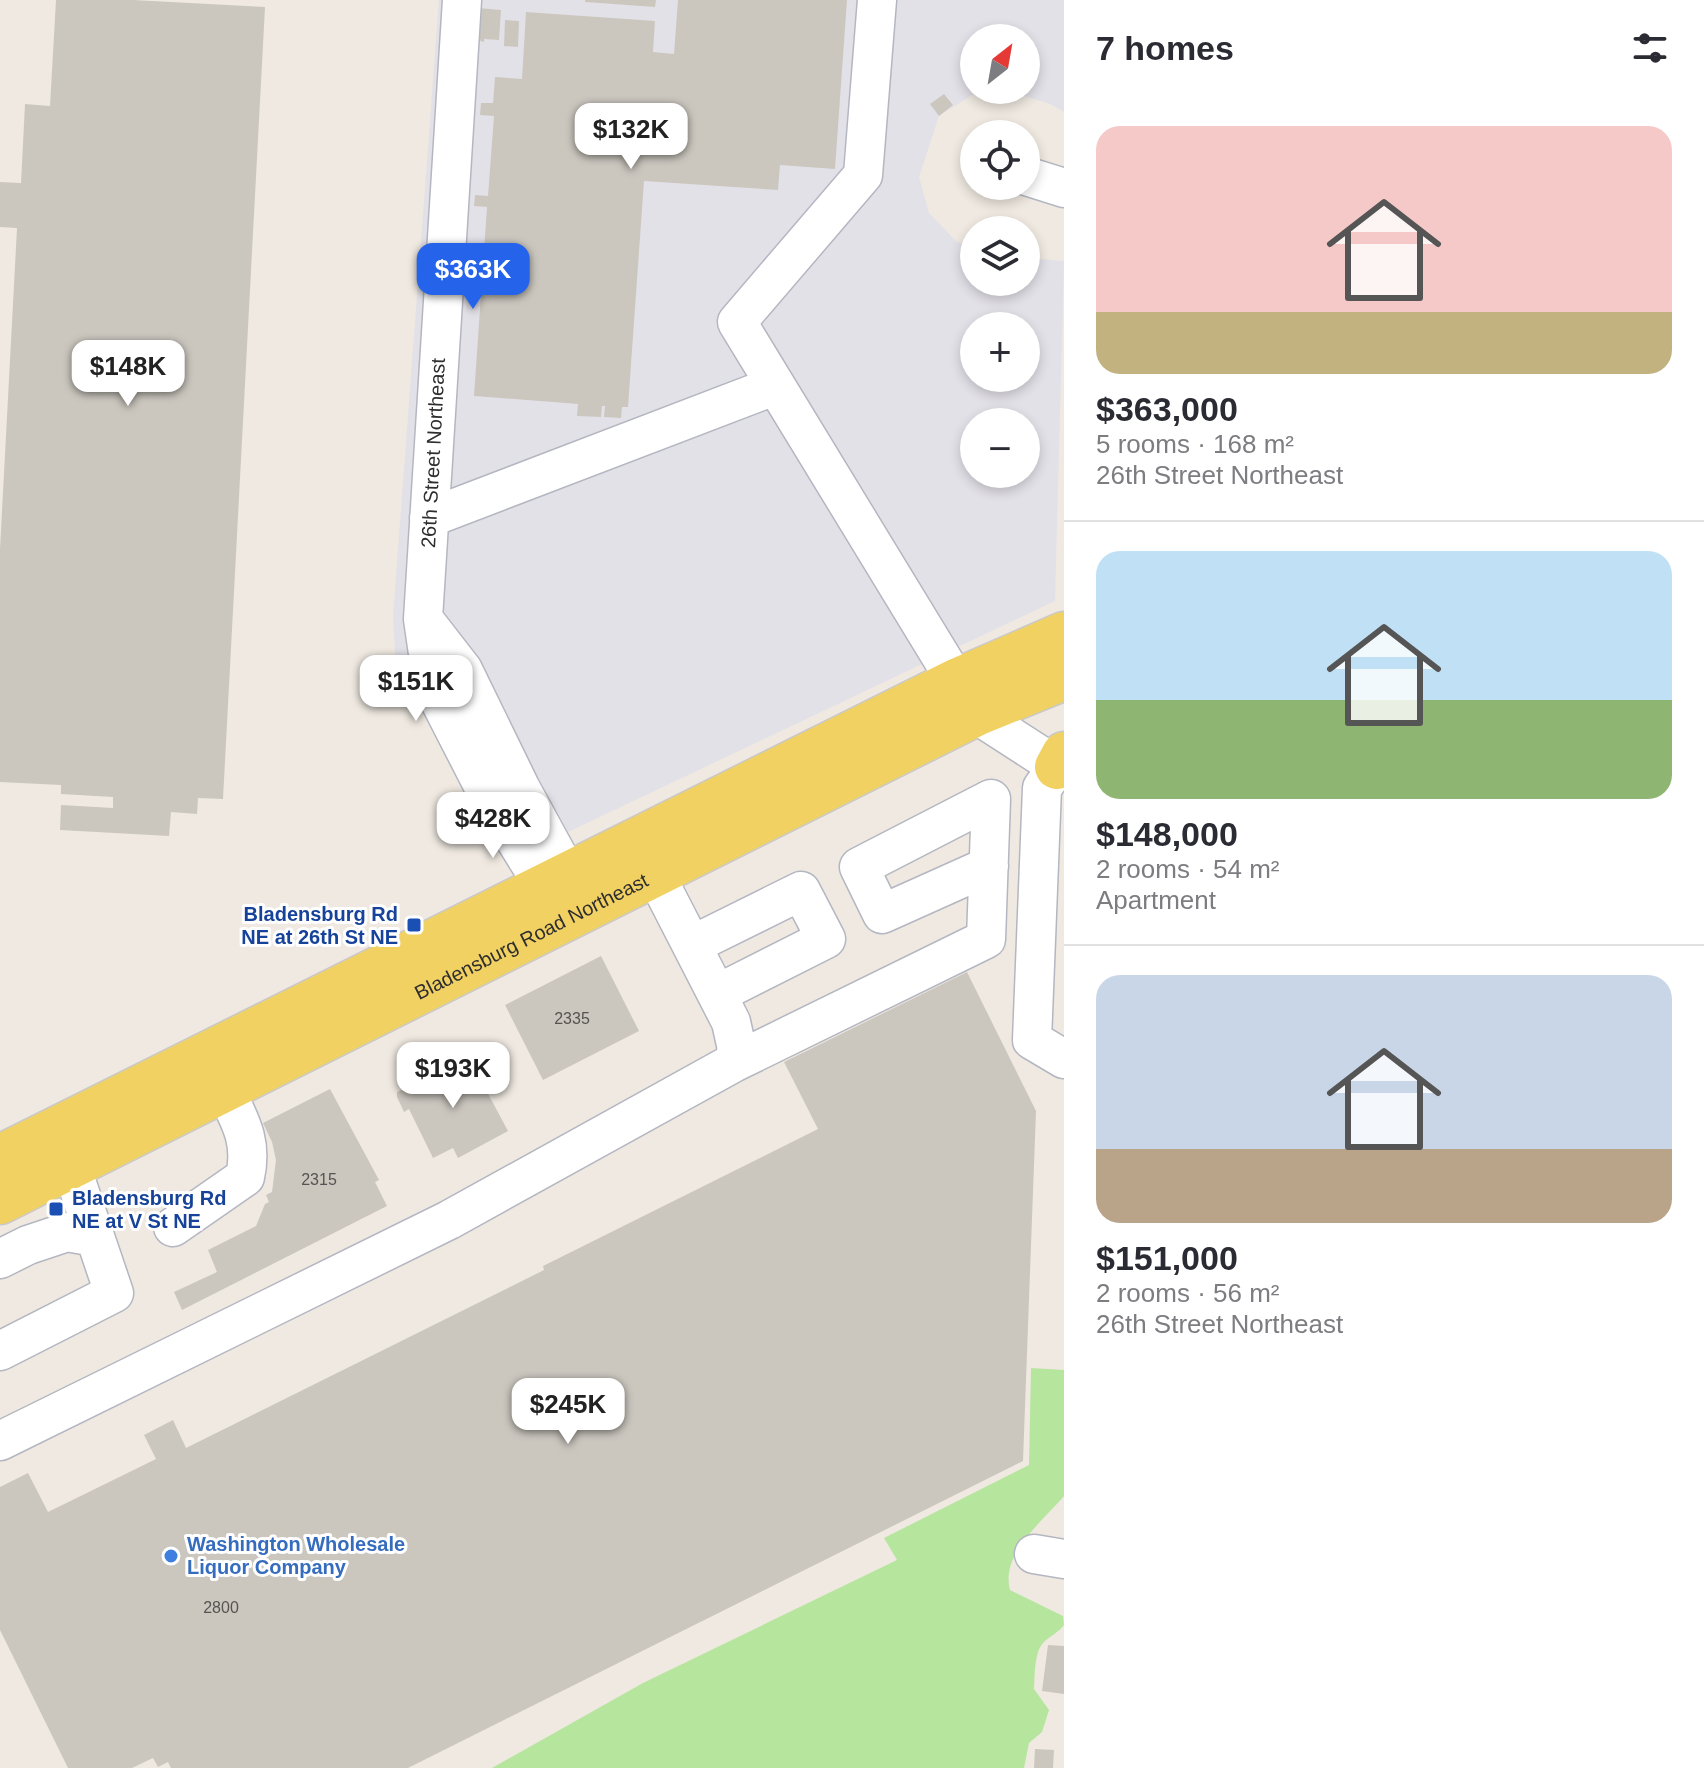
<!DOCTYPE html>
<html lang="en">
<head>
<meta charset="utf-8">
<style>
	:root { --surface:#fff; --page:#f7f7f7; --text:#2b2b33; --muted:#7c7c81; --line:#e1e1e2; --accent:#2563eb }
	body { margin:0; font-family:Helvetica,sans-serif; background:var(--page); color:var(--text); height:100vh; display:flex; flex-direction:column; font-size:30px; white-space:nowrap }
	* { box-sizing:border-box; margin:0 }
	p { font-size:26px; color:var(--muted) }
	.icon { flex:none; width:44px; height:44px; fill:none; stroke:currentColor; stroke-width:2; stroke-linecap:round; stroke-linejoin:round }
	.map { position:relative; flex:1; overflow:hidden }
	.drawer { display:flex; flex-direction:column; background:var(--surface); width:640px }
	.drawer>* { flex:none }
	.needle { width:52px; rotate:31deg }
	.tools { position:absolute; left:960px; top:24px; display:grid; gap:16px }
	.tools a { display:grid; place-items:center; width:80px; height:80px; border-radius:50%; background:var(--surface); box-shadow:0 4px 12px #0003; font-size:40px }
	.price { position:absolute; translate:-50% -68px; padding:0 18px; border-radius:16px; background:#fff; color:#222; font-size:26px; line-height:52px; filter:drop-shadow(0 2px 4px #0008) }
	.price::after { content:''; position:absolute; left:50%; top:48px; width:24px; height:18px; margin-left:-12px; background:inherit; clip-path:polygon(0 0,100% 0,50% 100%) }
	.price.current { background:var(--accent); color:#fff }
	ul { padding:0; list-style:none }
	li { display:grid; align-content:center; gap:16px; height:424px; padding:0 32px }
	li+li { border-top:2px solid var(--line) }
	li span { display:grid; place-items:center; height:248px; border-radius:24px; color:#555 }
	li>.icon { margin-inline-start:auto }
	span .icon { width:144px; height:144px; fill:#fffc; stroke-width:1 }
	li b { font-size:34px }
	h2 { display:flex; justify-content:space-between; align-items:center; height:96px; padding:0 32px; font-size:34px }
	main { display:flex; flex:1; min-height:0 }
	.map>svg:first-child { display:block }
</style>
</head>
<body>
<main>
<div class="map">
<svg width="1064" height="1768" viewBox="0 0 1064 1768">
	<rect width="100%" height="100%" fill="#efe9e1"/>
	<!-- industrial -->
	<path fill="#e3e1e8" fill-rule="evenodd" d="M 439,0 L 1064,0 L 1064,112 L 1050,104 L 1011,92 L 980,90 L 939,116 L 919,177 L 929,213 L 956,241 L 974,249 L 974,282 L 1026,282 L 1026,258 L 1064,261 L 1055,601 L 568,832 L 460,638 L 396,674 L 393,616 ZM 974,38 L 1026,38 L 1026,90 L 974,90 ZM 974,326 L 1026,326 L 1026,378 L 974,378 ZM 974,422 L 1026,422 L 1026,474 L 974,474 Z"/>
	<!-- green -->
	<path fill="#b6e59e" d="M 1031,1368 L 1064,1370 L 1064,1496 C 1043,1521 1000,1554 1010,1590 L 1063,1616 L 1064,1625 C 1058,1633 1050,1636 1043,1643 C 1034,1653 1035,1676 1034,1689 L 1049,1710 L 1042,1732 L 1029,1743 L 1024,1768 L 492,1768 L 643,1683 L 897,1560 L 884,1538 L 1029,1465 Z"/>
	<!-- building -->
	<path fill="#cbc7bf" d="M 56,0 L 133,0 L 265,7 L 223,799 L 198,798 L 197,814 L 171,812 L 169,836 L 60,830 L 61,805 L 113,808 L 113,797 L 61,794 L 61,785 L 0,782 L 0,549 L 17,228 L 0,227 L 0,182 L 21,183 L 25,104 L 50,106 Z
		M 585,0 L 656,0 L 655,7 L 585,2 Z
		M 678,0 L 847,0 L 835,169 L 780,165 L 778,190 L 644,181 L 628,407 L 622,407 L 621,418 L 604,417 L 605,406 L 602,406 L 601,417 L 577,416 L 578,404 L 474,396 L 487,207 L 474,206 L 475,195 L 488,196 L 494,116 L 480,115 L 481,103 L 493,103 L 495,77 L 522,79 L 526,12 L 655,21 L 653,52 L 674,54 Z
		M 478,8 L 501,10 L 499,40 L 484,39 L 484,42 L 475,39 Z
		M 505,20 L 519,21 L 518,47 L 504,46 Z
		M 944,94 L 953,105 L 939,116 L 930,104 Z
		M 601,956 L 639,1031 L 543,1080 L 505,1005 Z
		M 967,972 L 1036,1111 L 1023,1461 L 408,1768 L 171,1768 L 168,1762 L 158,1767 L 153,1758 L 132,1768 L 68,1768 L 0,1630 L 0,1487 L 28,1473 L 48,1512 L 156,1459 L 144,1435 L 173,1420 L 186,1448 L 544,1270 L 543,1266 L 818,1129 L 784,1062 Z
		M 469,1058 L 508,1131 L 458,1158 L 453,1148 L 433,1158 L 409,1109 L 404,1112 L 397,1097 L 397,1092 Z
		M 330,1089 L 379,1180 L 375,1182 L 387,1206 L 182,1310 L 174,1292 L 217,1272 L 208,1250 L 256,1226 L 265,1204 L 269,1202 L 266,1195 L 272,1192 L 276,1160 L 272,1142 L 263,1123 Z
		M 1048,1645 L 1064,1646 L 1064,1694 L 1042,1691 Z
		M 1035,1749 L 1054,1750 L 1053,1768 L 1034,1768 Z"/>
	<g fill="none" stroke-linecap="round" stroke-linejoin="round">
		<!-- minor casing -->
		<g stroke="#b4b7c1" stroke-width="41">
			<path id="minor" d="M 462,0 L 423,619 L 433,688 L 491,801 L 559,910
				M 877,0 L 863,175 L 737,322 L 976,714 L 1064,771
				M 1026,176 L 1064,188
				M 429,518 L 774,386
				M 425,621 L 463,670 L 521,789 L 567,873
				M 1057,767 L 1042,788 L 1032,1040 L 1064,1059
				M 692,945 L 801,891 L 826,939 L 717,994
				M 733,1063 L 986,939 L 991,799 L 859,867 L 882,914 L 989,866
				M 173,1227 L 245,1177 C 253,1141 240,1121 225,1090
				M 0,1259 L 28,1245 L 67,1232 L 95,1237
				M 0,1351 L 114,1293 L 71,1166
				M 0,1441 L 449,1220 L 733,1063 L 737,1049 L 731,1022 L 656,876
				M 1034,1554 L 1064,1559"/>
		</g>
		<!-- major casing -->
		<g stroke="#c9c9c9" stroke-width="47">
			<g id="major">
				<path d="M 1057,767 L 1064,754"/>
				<path d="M 0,1157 L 956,681 L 1064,634"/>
				<path id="s1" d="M 0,1202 L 976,714 L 1064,678"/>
			</g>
		</g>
		<!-- minor -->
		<use href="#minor" stroke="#fff" stroke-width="38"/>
		<!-- major -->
		<use href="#major" stroke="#f2d163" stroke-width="44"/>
	</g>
	<!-- markers -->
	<g fill="#1a4fb4" stroke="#fff" stroke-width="3">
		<rect x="406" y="917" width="16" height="16" rx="4"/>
		<rect x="48" y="1201" width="16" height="16" rx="4"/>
	</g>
	<circle fill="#3f7fe0" stroke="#fff" stroke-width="3" cx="171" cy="1556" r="8"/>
	<g text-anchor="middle" stroke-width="6" stroke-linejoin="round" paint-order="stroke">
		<!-- number labels -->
		<g font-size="16" fill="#555452">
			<text x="572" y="1024">2335</text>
			<text x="319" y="1185">2315</text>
			<text x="221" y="1613">2800</text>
		</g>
		<!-- street labels -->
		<g font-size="20" fill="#2e2e2e" stroke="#fff">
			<text transform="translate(433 453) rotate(-87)" y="7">26th Street Northeast</text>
			<text dy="7" stroke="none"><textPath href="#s1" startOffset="594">Bladensburg Road Northeast</textPath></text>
		</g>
		<!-- transit labels -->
		<g font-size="20" font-weight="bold" fill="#164399" stroke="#fff" text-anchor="end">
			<text x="398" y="921">Bladensburg Rd<tspan x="398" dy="23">NE at 26th St NE</tspan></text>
			<text x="72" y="1205" text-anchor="start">Bladensburg Rd<tspan x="72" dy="23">NE at V St NE</tspan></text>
		</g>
		<!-- shop labels -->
		<g font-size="20" font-weight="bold" fill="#366cbe" stroke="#fff" text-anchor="start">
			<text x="187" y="1551">Washington Wholesale<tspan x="187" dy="23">Liquor Company</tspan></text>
		</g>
	</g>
</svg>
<div class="tools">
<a><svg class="needle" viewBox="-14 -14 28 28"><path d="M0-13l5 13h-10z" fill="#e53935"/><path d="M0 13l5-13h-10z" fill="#7c7c81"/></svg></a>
<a><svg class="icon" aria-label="locate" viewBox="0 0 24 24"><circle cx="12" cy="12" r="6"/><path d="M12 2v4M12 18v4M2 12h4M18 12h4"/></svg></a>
<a><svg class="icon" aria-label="layers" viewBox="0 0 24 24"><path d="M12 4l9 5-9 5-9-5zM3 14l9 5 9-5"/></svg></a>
<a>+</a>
<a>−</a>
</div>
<b class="price" style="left:631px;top:171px">$132K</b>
<b class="price current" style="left:473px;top:311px">$363K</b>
<b class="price" style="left:128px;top:408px">$148K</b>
<b class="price" style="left:416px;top:723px">$151K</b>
<b class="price" style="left:493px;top:860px">$428K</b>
<b class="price" style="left:453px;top:1110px">$193K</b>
<b class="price" style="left:568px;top:1446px">$245K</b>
</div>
<section class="drawer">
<h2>7 homes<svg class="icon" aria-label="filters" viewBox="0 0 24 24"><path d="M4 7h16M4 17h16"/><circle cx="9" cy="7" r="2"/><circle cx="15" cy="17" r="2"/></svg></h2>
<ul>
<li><span style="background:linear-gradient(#f6c9c9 75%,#c2b280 0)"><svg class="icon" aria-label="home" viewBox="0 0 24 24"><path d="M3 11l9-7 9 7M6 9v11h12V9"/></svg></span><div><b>$363,000</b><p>5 rooms · 168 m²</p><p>26th Street Northeast</p></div></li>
<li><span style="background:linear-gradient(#bfe0f5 60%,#8fb573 0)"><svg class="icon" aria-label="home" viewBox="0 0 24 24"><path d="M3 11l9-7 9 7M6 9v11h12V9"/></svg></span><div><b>$148,000</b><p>2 rooms · 54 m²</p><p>Apartment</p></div></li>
<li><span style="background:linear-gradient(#c9d6e8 70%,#b9a48a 0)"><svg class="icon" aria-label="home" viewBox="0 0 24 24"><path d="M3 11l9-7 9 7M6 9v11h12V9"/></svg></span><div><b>$151,000</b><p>2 rooms · 56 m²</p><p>26th Street Northeast</p></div></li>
</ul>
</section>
</main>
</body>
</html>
